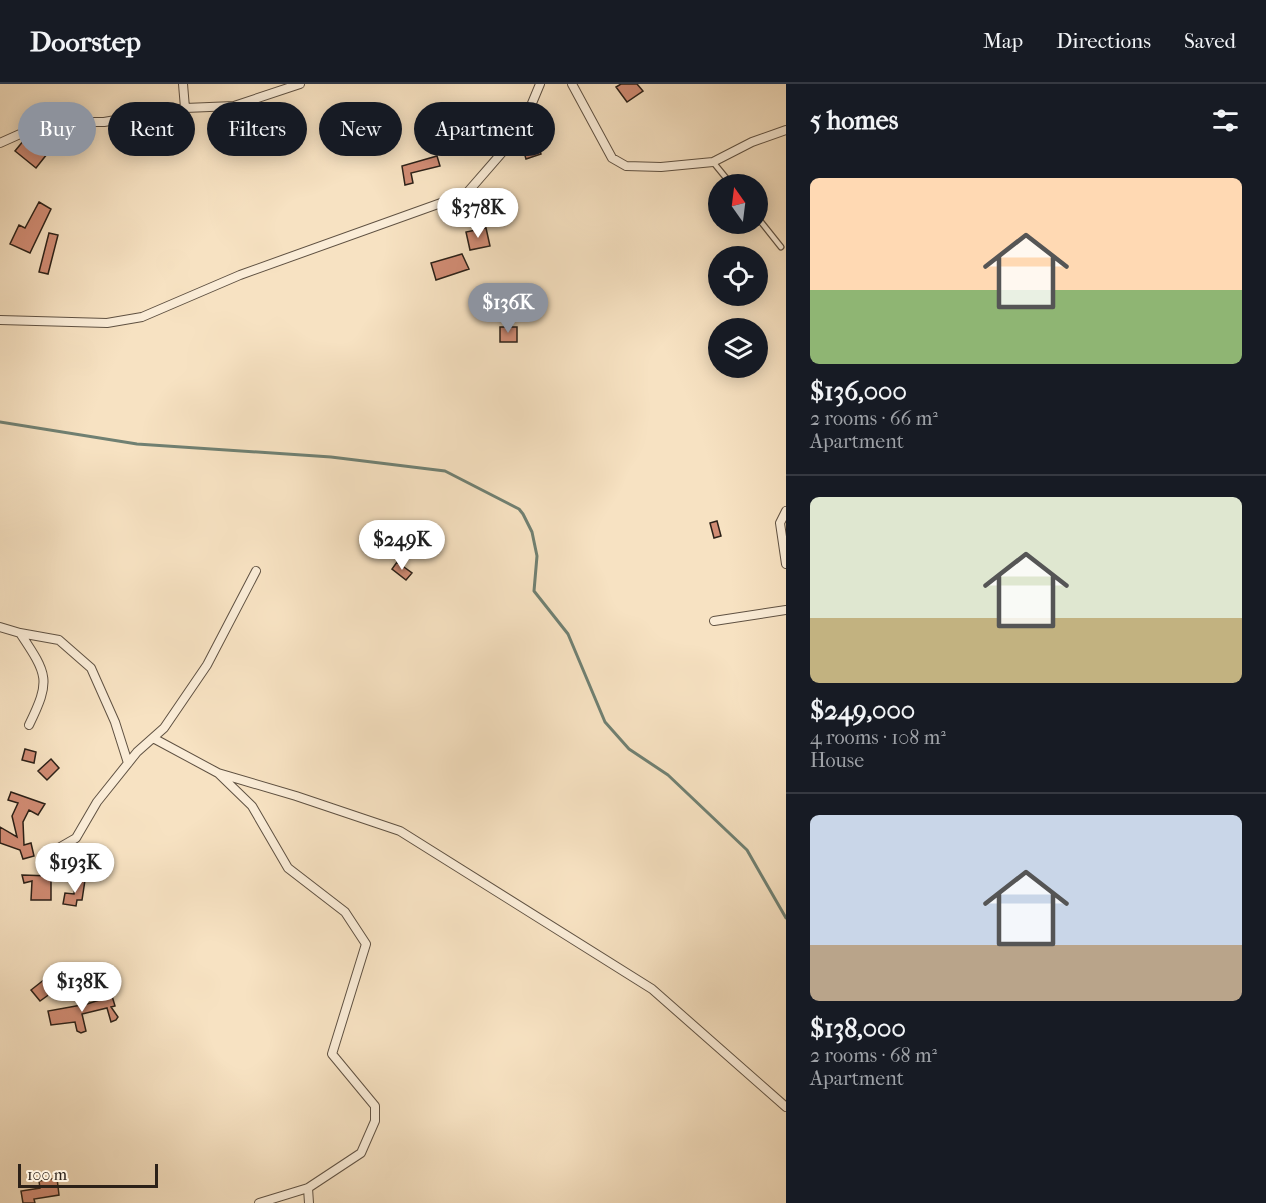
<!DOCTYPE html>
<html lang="en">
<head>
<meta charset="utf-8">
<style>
	:root { --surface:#171b24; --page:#242831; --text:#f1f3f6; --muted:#9ea1a6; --line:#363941; --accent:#8c9099 }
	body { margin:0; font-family:"IM FELL French Canon",serif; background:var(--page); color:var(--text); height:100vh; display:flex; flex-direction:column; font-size:22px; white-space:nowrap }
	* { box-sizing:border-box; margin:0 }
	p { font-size:20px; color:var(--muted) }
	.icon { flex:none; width:33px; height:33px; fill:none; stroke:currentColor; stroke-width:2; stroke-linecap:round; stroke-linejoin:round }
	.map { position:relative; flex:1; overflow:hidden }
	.details { display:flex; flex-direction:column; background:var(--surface); width:480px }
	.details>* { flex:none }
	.banner { position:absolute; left:18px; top:18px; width:570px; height:54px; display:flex; gap:12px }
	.needle { width:39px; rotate:346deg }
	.buttons { position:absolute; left:708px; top:90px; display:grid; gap:12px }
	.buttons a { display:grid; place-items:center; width:60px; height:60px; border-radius:50%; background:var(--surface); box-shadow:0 3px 15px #0003; font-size:30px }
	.scale { position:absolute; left:18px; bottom:15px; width:140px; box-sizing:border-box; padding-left:6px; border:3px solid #2c2118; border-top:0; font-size:16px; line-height:21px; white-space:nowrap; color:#2c2118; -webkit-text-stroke:4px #faecd7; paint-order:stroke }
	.price { position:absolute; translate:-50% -51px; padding:0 14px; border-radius:21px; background:#fff; color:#222; font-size:20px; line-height:39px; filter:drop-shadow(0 2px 3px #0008) }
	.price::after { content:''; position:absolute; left:50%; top:36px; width:18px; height:14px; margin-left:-9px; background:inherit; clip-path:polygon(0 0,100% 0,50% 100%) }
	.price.active { background:var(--accent); color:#fff }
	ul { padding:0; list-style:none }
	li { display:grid; align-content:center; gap:12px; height:318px; padding:0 24px }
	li+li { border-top:2px solid var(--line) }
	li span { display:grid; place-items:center; height:186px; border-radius:9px; color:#555 }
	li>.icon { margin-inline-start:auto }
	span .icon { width:108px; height:108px; fill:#fffc; stroke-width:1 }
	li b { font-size:26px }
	h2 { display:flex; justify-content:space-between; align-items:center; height:72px; padding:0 24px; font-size:26px }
	.tag { padding:0 21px; border-radius:27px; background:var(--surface); box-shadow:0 3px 15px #0003; font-size:21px; line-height:54px }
	.tag.active { background:var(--accent); color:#fff }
	header { display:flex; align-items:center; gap:36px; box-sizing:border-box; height:84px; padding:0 30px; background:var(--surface); border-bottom:2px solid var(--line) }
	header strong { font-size:28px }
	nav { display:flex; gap:33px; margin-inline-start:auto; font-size:21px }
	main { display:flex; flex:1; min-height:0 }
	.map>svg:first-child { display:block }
</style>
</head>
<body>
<header>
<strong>Doorstep</strong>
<nav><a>Map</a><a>Directions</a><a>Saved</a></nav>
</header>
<main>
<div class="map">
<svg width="786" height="1119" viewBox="0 0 786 1119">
	<rect width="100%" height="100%" fill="#f7e2c2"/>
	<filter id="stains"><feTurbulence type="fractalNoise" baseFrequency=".00333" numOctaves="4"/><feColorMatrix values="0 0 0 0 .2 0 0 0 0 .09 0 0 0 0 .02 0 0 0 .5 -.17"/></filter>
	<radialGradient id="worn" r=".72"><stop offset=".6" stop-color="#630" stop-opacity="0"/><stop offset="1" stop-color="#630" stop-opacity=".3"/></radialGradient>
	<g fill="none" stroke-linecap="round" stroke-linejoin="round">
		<!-- stream -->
		<path stroke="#708072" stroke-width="3" d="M 0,338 L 137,360 L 331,373 L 445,387 L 519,425 L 523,430 L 532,448 L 537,472 L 534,507 L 568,550 L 605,638 L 629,665 L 668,691 L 747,766 L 786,834"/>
	</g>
	<!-- building -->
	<path fill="#d18c74" stroke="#2c2118" stroke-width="1.5" d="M 621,0 L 637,0 L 643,7 L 627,18 L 616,3 Z
		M 455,37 L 465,57 L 450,64 L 440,44 Z
		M 480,38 L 495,43 L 489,60 L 474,54 Z
		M 147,48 L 166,49 L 165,66 L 147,66 Z
		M 24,56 L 39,69 L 42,66 L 47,70 L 36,84 L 15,67 Z
		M 537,56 L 541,70 L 526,75 L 522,61 Z
		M 437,72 L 440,82 L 411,89 L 413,99 L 405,101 L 402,82 Z
		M 39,118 L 51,125 L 30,169 L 10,160 L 19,141 L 25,144 Z
		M 486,144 L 490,162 L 470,166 L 466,148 Z
		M 49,149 L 58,151 L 48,190 L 39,188 Z
		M 462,170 L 469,185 L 436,196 L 431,179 Z
		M 500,243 L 517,243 L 517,258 L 500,258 Z
		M 717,437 L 721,452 L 714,454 L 710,439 Z
		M 397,478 L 412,489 L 406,496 L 392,485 Z
		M 25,665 L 36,668 L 34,679 L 22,676 Z
		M 51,675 L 59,684 L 47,696 L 38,687 Z
		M 11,708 L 45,720 L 38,731 L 29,726 L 23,738 L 24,761 L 31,759 L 34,772 L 23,775 L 20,766 L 0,759 L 0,743 L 17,753 L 12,732 L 18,719 L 8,716 Z
		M 22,791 L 51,792 L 51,816 L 31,816 L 32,797 L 24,799 Z
		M 76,794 L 85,796 L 82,816 L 77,816 L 76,822 L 63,820 L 65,809 L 74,810 Z
		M 62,885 L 65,898 L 63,908 L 60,910 L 54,907 L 40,917 L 31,906 L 50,891 L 49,888 Z
		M 112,912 L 115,922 L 111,923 L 118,933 L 116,936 L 111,938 L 107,924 L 82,930 L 86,947 L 81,949 L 77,947 L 75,938 L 51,941 L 48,927 L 87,920 Z
		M 57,1094 L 59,1111 L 34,1115 L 35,1119 L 23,1119 L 21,1107 L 40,1104 L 39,1097 Z"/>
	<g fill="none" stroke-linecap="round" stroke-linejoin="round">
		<!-- service casing -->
		<g stroke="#5f5142" stroke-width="7">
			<path id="service" d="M 713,78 L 731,100
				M 758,134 L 781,163"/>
		</g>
		<!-- minor casing -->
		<g stroke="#5f5142" stroke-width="10">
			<path id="minor" d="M 183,0 L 185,24
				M 572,0 L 612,74 L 626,82 L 661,83 L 713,78 L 752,58 L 786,46
				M 0,59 L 47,38 L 104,38 L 185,24 L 234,22 L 300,0
				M 0,236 L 107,239 L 142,233 L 240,191 L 466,110 L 520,48 L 540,0
				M 786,427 L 780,439 L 786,480
				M 714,537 L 786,526
				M 0,543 L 20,549
				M 29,641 C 51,596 48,591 20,549 L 59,556 L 91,584 L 115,638 L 128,679
				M 153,654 L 218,689 L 252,722 L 288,784 L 345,828 L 366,860 L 332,970 L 375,1022 L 375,1037 L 361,1069 L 308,1104 L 259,1119
				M 218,689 L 296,712 L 400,747 L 652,905 L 786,1023
				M 43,773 L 76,754 L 97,718 L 137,668 L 164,644 L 207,581 L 256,487
				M 308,1104 L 309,1119"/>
		</g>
		<!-- service -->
		<use href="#service" stroke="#faecd7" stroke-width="4.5"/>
		<!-- minor -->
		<use href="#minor" stroke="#faecd7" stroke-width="8"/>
	</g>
	<rect width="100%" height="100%" filter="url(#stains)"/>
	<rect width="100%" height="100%" fill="url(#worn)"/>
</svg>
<div class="buttons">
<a><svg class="needle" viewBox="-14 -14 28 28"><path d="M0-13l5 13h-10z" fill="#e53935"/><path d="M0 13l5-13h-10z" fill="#9ea1a6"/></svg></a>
<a><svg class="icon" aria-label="locate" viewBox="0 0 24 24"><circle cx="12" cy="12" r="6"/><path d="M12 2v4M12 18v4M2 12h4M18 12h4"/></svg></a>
<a><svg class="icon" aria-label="layers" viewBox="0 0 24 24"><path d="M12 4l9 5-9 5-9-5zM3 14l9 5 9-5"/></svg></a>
</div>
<div class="scale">100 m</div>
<b class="price" style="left:478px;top:155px">$378K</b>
<b class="price active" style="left:508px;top:250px">$136K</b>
<b class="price" style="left:402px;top:487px">$249K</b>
<b class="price" style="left:75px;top:810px">$193K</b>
<b class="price" style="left:82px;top:929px">$138K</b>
<div class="banner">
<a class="tag active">Buy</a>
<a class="tag">Rent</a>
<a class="tag">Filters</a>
<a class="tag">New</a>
<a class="tag">Apartment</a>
</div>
</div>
<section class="details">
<h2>5 homes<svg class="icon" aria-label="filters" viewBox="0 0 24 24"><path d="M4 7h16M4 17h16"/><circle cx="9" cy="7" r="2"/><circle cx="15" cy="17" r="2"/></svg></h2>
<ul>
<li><span style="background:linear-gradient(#ffd9b3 60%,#8fb573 0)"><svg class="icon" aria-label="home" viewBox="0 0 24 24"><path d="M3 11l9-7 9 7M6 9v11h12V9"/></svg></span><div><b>$136,000</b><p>2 rooms · 66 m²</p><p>Apartment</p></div></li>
<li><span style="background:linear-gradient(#dfe7d0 65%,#c2b280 0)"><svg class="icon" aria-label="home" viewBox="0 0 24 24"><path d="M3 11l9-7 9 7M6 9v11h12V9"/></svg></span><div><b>$249,000</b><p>4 rooms · 108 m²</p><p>House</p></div></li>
<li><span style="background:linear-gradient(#c9d6e8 70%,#b9a48a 0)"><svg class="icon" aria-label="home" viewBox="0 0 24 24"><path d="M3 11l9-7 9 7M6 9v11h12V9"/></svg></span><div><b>$138,000</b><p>2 rooms · 68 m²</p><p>Apartment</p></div></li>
</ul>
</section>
</main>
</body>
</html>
